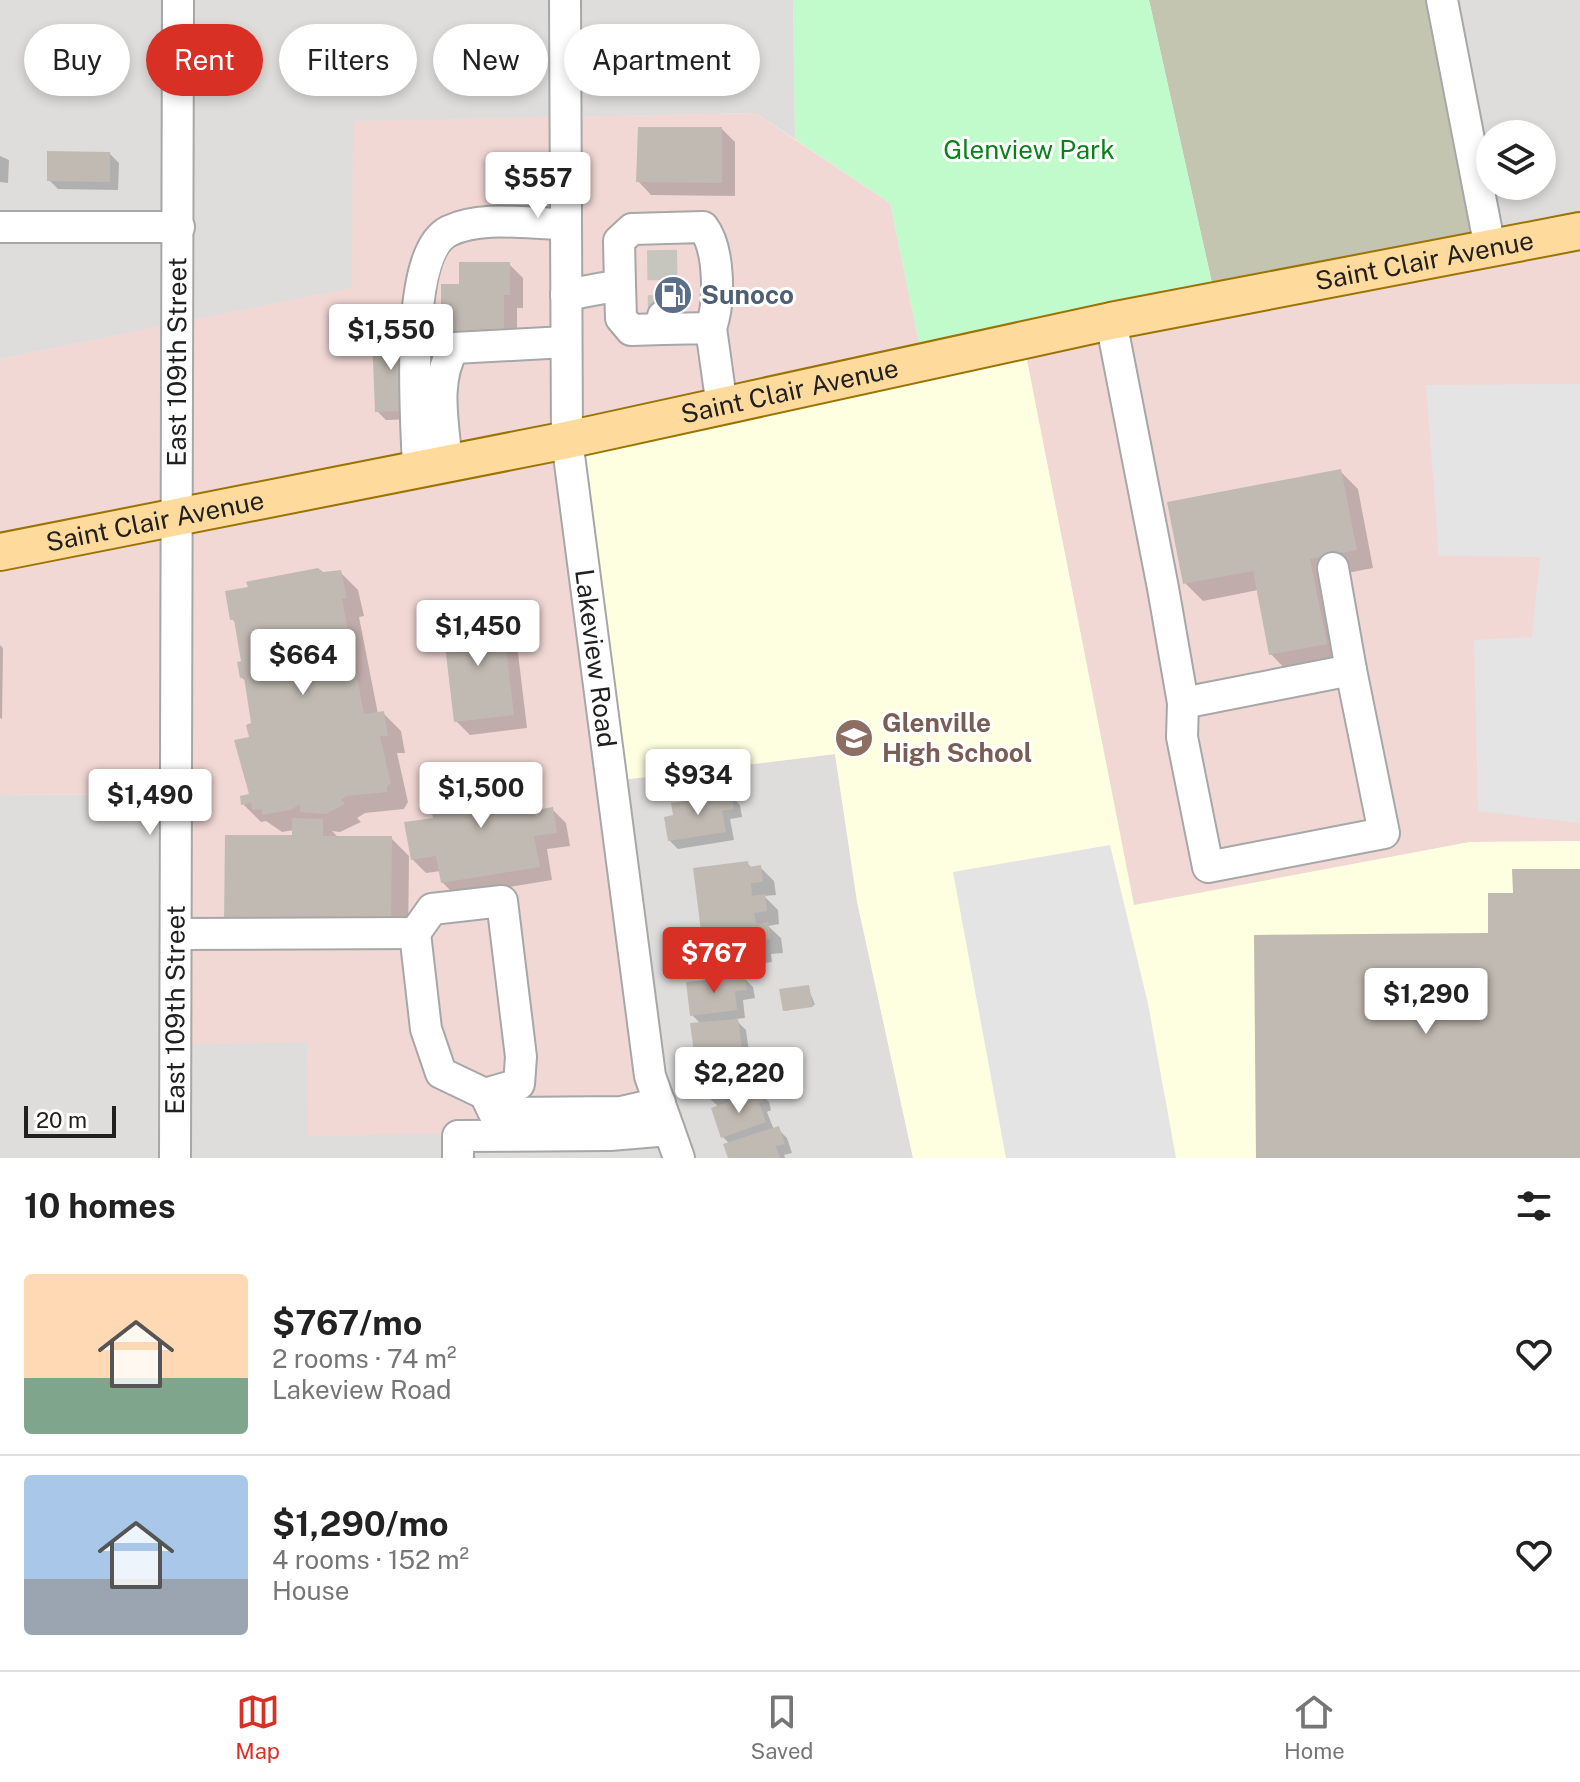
<!DOCTYPE html>
<html lang="en">
<head>
<meta charset="utf-8">
<style>
	:root { --surface:#fff; --page:#f6f6f6; --text:#222; --muted:#767676; --line:#e0e0e0; --accent:#d93025 }
	body { margin:0; font-family:"Public Sans",sans-serif; background:var(--page); color:var(--text); height:100vh; display:flex; flex-direction:column; font-size:30px; white-space:nowrap }
	* { box-sizing:border-box; margin:0 }
	p { font-size:26px; color:var(--muted) }
	.icon { flex:none; width:44px; height:44px; fill:none; stroke:currentColor; stroke-width:2; stroke-linecap:round; stroke-linejoin:round }
	.map { position:relative; height:1158px; overflow:hidden }
	.details { display:flex; flex-direction:column; background:var(--surface); flex:1 }
	.details>* { flex:none }
	.hud { position:absolute; left:24px; top:24px; width:800px; height:72px; display:flex; gap:16px }
	.fabs { position:absolute; left:1476px; top:120px; display:grid; gap:16px }
	.fabs a { display:grid; place-items:center; width:80px; height:80px; border-radius:50%; background:var(--surface); box-shadow:0 4px 12px #0003; font-size:40px }
	.scale { position:absolute; left:24px; bottom:20px; width:92px; box-sizing:border-box; padding-left:8px; border:4px solid #202020; border-top:0; font-size:22px; line-height:28px; white-space:nowrap; color:#202020; -webkit-text-stroke:6px #fff; paint-order:stroke }
	.price { position:absolute; translate:-50% -68px; padding:0 18px; border-radius:8px; background:#fff; color:#222; font-size:26px; line-height:52px; filter:drop-shadow(0 2px 4px #0008) }
	.price::after { content:''; position:absolute; left:50%; top:48px; width:24px; height:18px; margin-left:-12px; background:inherit; clip-path:polygon(0 0,100% 0,50% 100%) }
	.price.on { background:var(--accent); color:#fff }
	ul { padding:0; list-style:none }
	li { display:flex; align-items:center; gap:24px; height:200px; padding:0 24px }
	li+li { border-top:2px solid var(--line) }
	li span { display:grid; place-items:center; flex:none; width:224px; height:160px; border-radius:8px; color:#555 }
	li>.icon { margin-inline-start:auto }
	span .icon { width:96px; height:96px; fill:#fffc; stroke-width:1 }
	li b { font-size:34px }
	h2 { display:flex; justify-content:space-between; align-items:center; height:96px; padding:0 24px; font-size:34px }
	.tag { padding:0 28px; border-radius:36px; background:var(--surface); box-shadow:0 4px 12px #0003; font-size:28px; line-height:72px }
	.tag.on { background:var(--accent); color:#fff }
	.tab-bar { display:flex; justify-content:space-around; align-items:center; height:112px; border-top:2px solid var(--line); background:var(--surface); font-size:22px; color:var(--muted) }
	.tab-bar a { display:grid; justify-items:center; gap:4px }
	.tab-bar .on { color:var(--accent) }
	.map>svg:first-child { display:block }
</style>
</head>
<body>
<div class="map">
<svg width="1580" height="1158" viewBox="0 0 1580 1158">
	<rect width="100%" height="100%" fill="#f0eee6"/>
	<!-- residential -->
	<path fill="#dedddc" fill-rule="evenodd" d="M 0,0 L 793,0 L 795,139 L 755,113 L 353,122 L 353,288 L 0,359 Z
		M 1442,0 L 1580,0 L 1580,231 L 1490,248 ZM 1490,134 L 1542,134 L 1542,186 L 1490,186 Z
		M 835,754 L 857,902 L 913,1158 L 0,1158 L 0,795 L 177,794 L 613,781 Z"/>
	<!-- commercial -->
	<path fill="#f1d8d5" d="M 755,113 L 890,203 L 923,362 L 567,441 L 669,1130 L 308,1136 L 307,1042 L 176,1045 L 177,794 L 0,795 L 0,359 L 352,288 L 353,121 Z
		M 1580,231 L 1580,841 L 1470,842 L 1134,906 L 1023,341 Z"/>
	<!-- education -->
	<path fill="#fdffe0" d="M 1023,340 L 1134,905 L 1470,842 L 1580,841 L 1580,1158 L 913,1158 L 857,901 L 835,754 L 613,781 L 567,440 Z"/>
	<!-- construction -->
	<path fill="#c4c5b1" d="M 1149,0 L 1442,0 L 1490,248 L 1216,301 Z"/>
	<!-- park -->
	<path fill="#c2fbcb" d="M 793,0 L 1149,0 L 1216,301 L 923,362 L 890,203 L 795,139 Z"/>
	<!-- parking -->
	<path fill="#e4e4e4" d="M 1580,384 L 1580,823 L 1478,811 L 1474,640 L 1532,637 L 1540,557 L 1439,556 L 1426,385 Z
		M 1110,845 L 1148,1004 L 1176,1158 L 1006,1158 L 953,872 Z"/>
	<!-- shadow -->
	<path fill="#0003" d="M 722,129 L 735,142 L 735,196 L 651,195 L 638,181 Z
		M 110,154 L 119,163 L 118,190 L 58,189 L 49,180 Z
		M 0,156 L 9,160 L 8,183 L 0,182 Z
		M 509,264 L 523,278 L 523,308 L 517,308 L 517,348 L 457,348 L 443,335 L 461,286 Z
		M 375,336 L 418,419 L 386,420 L 377,411 Z
		M 1340,471 L 1358,489 L 1373,568 L 1327,577 L 1343,662 L 1288,672 L 1271,654 L 1258,590 L 1203,601 L 1185,583 Z
		M 340,572 L 358,590 L 364,616 L 359,617 L 378,714 L 383,713 L 401,731 L 405,753 L 397,753 L 408,802 L 404,809 L 365,813 L 357,818 L 361,822 L 340,832 L 332,831 L 339,838 L 391,838 L 412,859 L 435,820 L 524,778 L 537,792 L 540,811 L 552,809 L 566,823 L 570,846 L 547,849 L 552,880 L 456,896 L 442,882 L 441,871 L 426,873 L 409,856 L 408,940 L 294,837 L 294,830 L 282,832 L 266,821 L 261,822 L 243,804 L 251,795 L 253,724 L 247,682 L 241,677 L 243,663 L 237,624 L 232,619 L 323,574 Z
		M 502,615 L 515,628 L 527,728 L 470,735 L 456,721 Z
		M 0,645 L 3,648 L 2,719 L 0,718 Z
		M 731,796 L 740,805 L 742,817 L 730,819 L 734,840 L 678,849 L 669,840 Z
		M 747,863 L 752,868 L 760,867 L 774,881 L 776,895 L 764,896 L 778,910 L 779,924 L 768,926 L 781,938 L 783,953 L 771,954 L 772,962 L 724,969 L 706,954 Z
		M 744,978 L 753,987 L 755,998 L 743,1000 L 745,1018 L 735,1019 L 746,1030 L 750,1059 L 745,1060 L 751,1067 L 761,1094 L 769,1102 L 771,1110 L 767,1112 L 774,1130 L 778,1129 L 787,1138 L 792,1153 L 784,1155 L 785,1158 L 730,1158 L 730,1144 L 723,1137 L 719,1107 L 709,1098 L 713,1080 L 709,1067 L 696,1059 L 701,1024 L 692,1015 Z
		M 808,987 L 815,1005 L 785,1011 L 782,991 Z"/>
	<!-- building -->
	<path fill="#c1bab2" d="M 638,127 L 722,127 L 722,183 L 636,182 Z
		M 47,151 L 110,152 L 110,182 L 47,181 Z
		M 459,262 L 510,262 L 510,295 L 504,295 L 504,335 L 441,335 L 441,284 L 459,284 Z
		M 407,333 L 410,411 L 375,412 L 372,334 Z
		M 1341,469 L 1357,550 L 1310,559 L 1327,644 L 1269,655 L 1253,571 L 1183,584 L 1167,502 Z
		M 318,568 L 323,572 L 341,570 L 347,598 L 342,599 L 364,714 L 384,711 L 388,736 L 380,736 L 391,784 L 387,785 L 387,792 L 347,796 L 341,800 L 345,804 L 326,814 L 300,812 L 300,804 L 291,810 L 262,815 L 262,809 L 252,810 L 251,803 L 241,805 L 240,796 L 249,794 L 234,740 L 249,737 L 246,725 L 251,723 L 244,677 L 240,678 L 237,662 L 241,661 L 234,620 L 230,620 L 225,591 L 248,587 L 246,582 L 250,581 Z
		M 502,613 L 514,715 L 454,722 L 442,620 Z
		M 524,776 L 530,811 L 553,807 L 557,833 L 534,836 L 540,867 L 441,883 L 436,856 L 411,860 L 404,822 L 433,818 L 428,792 Z
		M 732,794 L 734,809 L 722,811 L 726,832 L 668,841 L 664,817 L 673,815 L 671,803 Z
		M 292,818 L 323,819 L 323,836 L 392,836 L 391,923 L 224,922 L 225,835 L 292,835 Z
		M 748,861 L 749,867 L 761,865 L 763,882 L 751,883 L 752,896 L 765,894 L 767,911 L 754,913 L 756,924 L 768,922 L 771,939 L 758,941 L 759,949 L 704,955 L 693,868 Z
		M 1512,869 L 1580,869 L 1580,1158 L 1256,1158 L 1254,935 L 1488,933 L 1488,893 L 1513,893 Z
		M 745,976 L 747,990 L 735,991 L 737,1010 L 690,1016 L 686,982 Z
		M 809,985 L 813,1007 L 783,1011 L 779,989 Z
		M 738,1019 L 742,1051 L 695,1060 L 690,1023 Z
		M 743,1056 L 753,1085 L 707,1099 L 701,1082 L 711,1078 L 707,1069 Z
		M 760,1091 L 764,1101 L 759,1103 L 766,1122 L 721,1138 L 711,1108 Z
		M 779,1126 L 785,1144 L 776,1146 L 780,1158 L 728,1158 L 723,1144 Z"/>
	<g fill="none" stroke-linecap="round" stroke-linejoin="round">
		<!-- minor-tunnel -->
		<path stroke="#c6c5be" stroke-width="30" stroke-dasharray="30 15" stroke-linecap="butt" d="M 662,250 L 663,316"/>
		<!-- minor casing -->
		<g stroke="#a7a7a7" stroke-width="34">
			<g id="minor">
				<path id="s1" d="M 565,0 L 567,440 L 650,1076 L 679,1158"/>
				<path d="M 1442,0 L 1490,248"/>
				<path d="M 0,227 L 179,227"/>
				<path d="M 620,285 L 621,318 L 631,330 L 663,329"/>
				<path d="M 566,295 L 620,285 L 619,241 L 632,229 L 703,227 C 720,249 720,302 711,328"/>
				<path d="M 663,316 L 663,329 L 711,328 L 722,407"/>
				<path d="M 1111,321 L 1163,588 L 1183,703 L 1182,737 L 1208,867 L 1384,833 L 1351,670 L 1183,703"/>
				<path d="M 447,464 C 444,426 433,381 454,348 L 566,342"/>
				<path d="M 418,470 C 417,423 402,254 449,231 C 482,215 529,224 565,224"/>
				<path d="M 1333,568 L 1351,670"/>
				<path d="M 502,901 L 521,1057 L 519,1084 L 485,1094 L 441,1073 L 426,1029 L 415,933 L 432,909 Z"/>
				<path d="M 176,934 L 415,933"/>
				<path d="M 485,1094 L 494,1113 L 621,1112 L 660,1103"/>
				<path id="s2" d="M 175,1158 L 178,0"/>
				<path d="M 458,1158 L 458,1136 L 610,1135 L 669,1130"/>
			</g>
		</g>
		<!-- major casing -->
		<g stroke="#9b7300" stroke-width="40">
			<g id="major">
				<path id="s3" d="M 0,552 L 567,440 L 1111,321 L 1580,231"/>
			</g>
		</g>
		<!-- minor -->
		<use href="#minor" stroke="#fff" stroke-width="30"/>
		<!-- major -->
		<use href="#major" stroke="#fedb9d" stroke-width="36"/>
	</g>
	<!-- icons -->
	<defs>
		<g id="fuel-disc" transform="scale(2)"><circle r="9.5" fill="#5c6f8a" stroke="#fff"/><path d="M-5.5-6h7V0h2V4h1.3V-2.5L3-4.5l.8-.8L6-3V5H2.5V1h-1V6h-7ZM-4.2-4.7v3.2H.2V-4.7Z" fill="#fff"/></g>
		<g id="school-disc" transform="scale(2)"><circle r="9.5" fill="#8d6e63" stroke="#fff"/><path d="M0-5L7-2L0 1L-7-2ZM-4 1L0 2.5L4 1V4Q0 6-4 4Z" fill="#fff"/></g>
	</defs>
	<g fill-rule="evenodd">
		<use href="#fuel-disc" x="673" y="295"/>
		<use href="#school-disc" x="854" y="738"/>
	</g>
	<g text-anchor="middle" stroke-width="6" stroke-linejoin="round" paint-order="stroke">
		<!-- park labels -->
		<g font-size="26" fill="#09821c" stroke="#fff">
			<text x="1029" y="159">Glenview Park</text>
		</g>
		<!-- street labels -->
		<g font-size="26" fill="#202020" stroke="#fff">
			<text dy="9" stroke="none"><textPath href="#s3" startOffset="1454">Saint Clair Avenue</textPath></text>
			<text dy="9" stroke="none"><textPath href="#s2" startOffset="796">East 109th Street</textPath></text>
			<text dy="9" stroke="none"><textPath href="#s3" startOffset="806">Saint Clair Avenue</textPath></text>
			<text dy="9" stroke="none"><textPath href="#s3" startOffset="158">Saint Clair Avenue</textPath></text>
			<text dy="9" stroke="none"><textPath href="#s1" startOffset="660">Lakeview Road</textPath></text>
			<text dy="9" stroke="none"><textPath href="#s2" startOffset="148">East 109th Street</textPath></text>
		</g>
		<!-- service labels -->
		<g font-size="26" font-weight="bold" fill="#4e5e75" stroke="#fff" text-anchor="start">
			<text x="701" y="304">Sunoco</text>
		</g>
		<!-- education labels -->
		<g font-size="26" font-weight="bold" fill="#785e54" stroke="#fff" text-anchor="start">
			<text x="882" y="732">Glenville<tspan x="882" dy="30">High School</tspan></text>
		</g>
	</g>
</svg>
<div class="fabs">
<a><svg class="icon" aria-label="layers" viewBox="0 0 24 24"><path d="M12 4l9 5-9 5-9-5zM3 14l9 5 9-5"/></svg></a>
</div>
<div class="scale">20 m</div>
<b class="price" style="left:538px;top:220px">$557</b>
<b class="price" style="left:391px;top:372px">$1,550</b>
<b class="price" style="left:478px;top:668px">$1,450</b>
<b class="price" style="left:303px;top:697px">$664</b>
<b class="price" style="left:698px;top:817px">$934</b>
<b class="price" style="left:481px;top:830px">$1,500</b>
<b class="price" style="left:150px;top:837px">$1,490</b>
<b class="price on" style="left:714px;top:995px">$767</b>
<b class="price" style="left:1426px;top:1036px">$1,290</b>
<b class="price" style="left:739px;top:1115px">$2,220</b>
<div class="hud">
<a class="tag">Buy</a>
<a class="tag on">Rent</a>
<a class="tag">Filters</a>
<a class="tag">New</a>
<a class="tag">Apartment</a>
</div>
</div>
<section class="details">
<h2>10 homes<svg class="icon" aria-label="filters" viewBox="0 0 24 24"><path d="M4 7h16M4 17h16"/><circle cx="9" cy="7" r="2"/><circle cx="15" cy="17" r="2"/></svg></h2>
<ul>
<li><span style="background:linear-gradient(#ffd9b3 65%,#7fa58c 0)"><svg class="icon" aria-label="home" viewBox="0 0 24 24"><path d="M3 11l9-7 9 7M6 9v11h12V9"/></svg></span><div><b>$767/mo</b><p>2 rooms · 74 m²</p><p>Lakeview Road</p></div><svg class="icon" aria-label="heart" viewBox="0 0 24 24"><path d="M12 20l-8-8c-3-5 5-10 8-4 3-6 11-1 8 4z"/></svg></li>
<li><span style="background:linear-gradient(#a9c7e8 65%,#9aa5b1 0)"><svg class="icon" aria-label="home" viewBox="0 0 24 24"><path d="M3 11l9-7 9 7M6 9v11h12V9"/></svg></span><div><b>$1,290/mo</b><p>4 rooms · 152 m²</p><p>House</p></div><svg class="icon" aria-label="heart" viewBox="0 0 24 24"><path d="M12 20l-8-8c-3-5 5-10 8-4 3-6 11-1 8 4z"/></svg></li>
</ul>
</section>
<nav class="tab-bar">
<a class="on"><svg class="icon" aria-label="map" viewBox="0 0 24 24"><path d="M3 6l6-2 6 2 6-2v14l-6 2-6-2-6 2zM9 4v14M15 6v14"/></svg>Map</a>
<a><svg class="icon" aria-label="saved" viewBox="0 0 24 24"><path d="M7 4h10v16l-5-4-5 4z"/></svg>Saved</a>
<a><svg class="icon" aria-label="home" viewBox="0 0 24 24"><path d="M3 11l9-7 9 7M6 9v11h12V9"/></svg>Home</a>
</nav>
</body>
</html>
